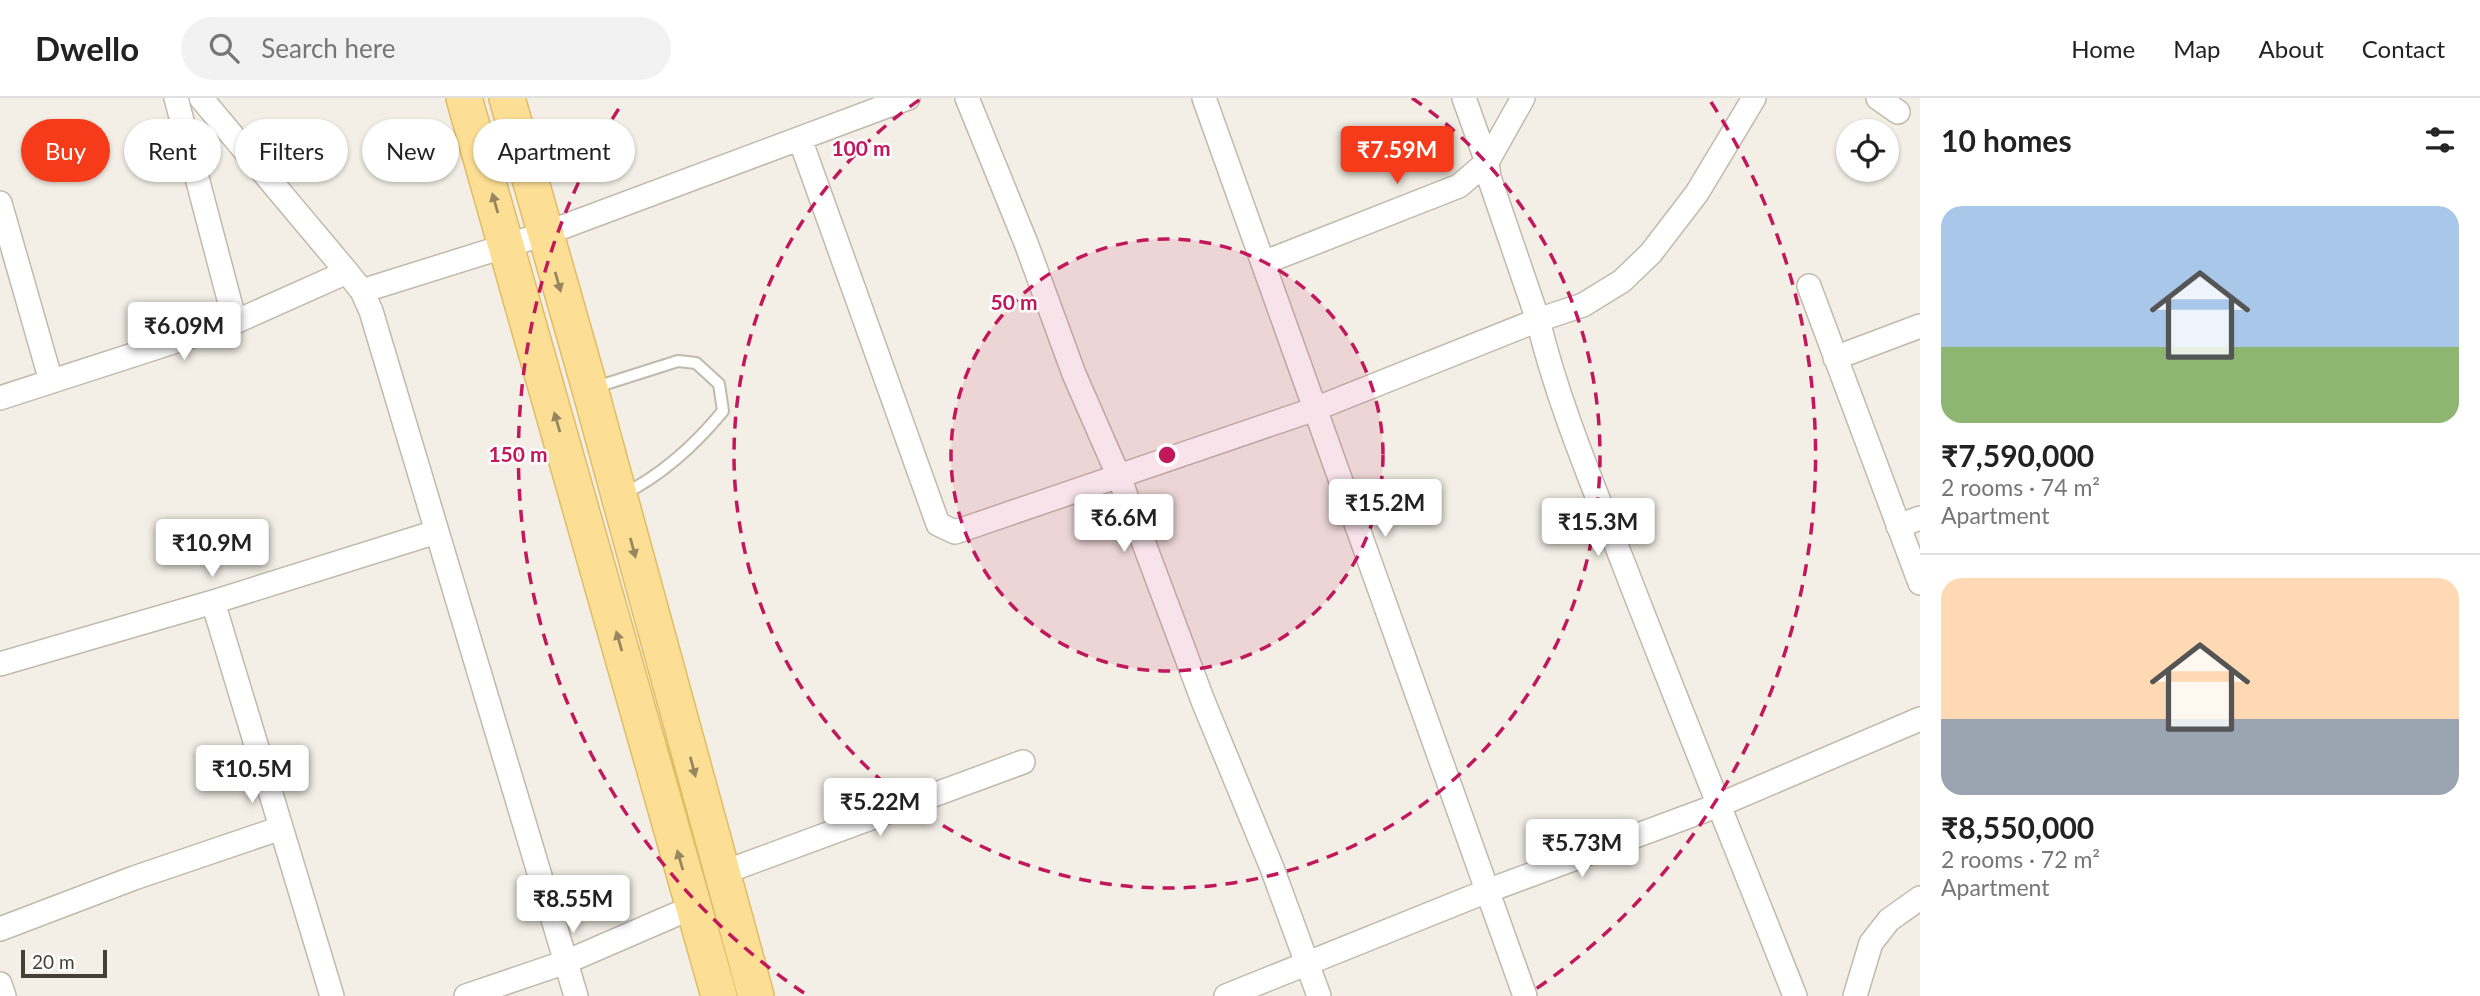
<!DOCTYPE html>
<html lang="en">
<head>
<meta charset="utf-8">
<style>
	:root { --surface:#fff; --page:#f2f2f2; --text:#222; --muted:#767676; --line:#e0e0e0; --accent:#f63b1a }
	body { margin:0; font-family:Lato,sans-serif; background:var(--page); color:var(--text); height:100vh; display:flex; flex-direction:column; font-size:26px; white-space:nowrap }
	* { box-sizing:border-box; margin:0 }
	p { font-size:23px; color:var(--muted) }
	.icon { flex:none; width:38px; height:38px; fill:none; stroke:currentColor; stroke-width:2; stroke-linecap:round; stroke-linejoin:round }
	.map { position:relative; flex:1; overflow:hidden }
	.sheet { display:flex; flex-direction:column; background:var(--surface); width:560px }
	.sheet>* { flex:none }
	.top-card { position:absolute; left:21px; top:21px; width:665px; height:63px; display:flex; gap:14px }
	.buttons { position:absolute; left:1836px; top:21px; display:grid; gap:14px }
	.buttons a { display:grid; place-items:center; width:63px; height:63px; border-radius:50%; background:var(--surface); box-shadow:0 2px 5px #0004; font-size:35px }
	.scale { position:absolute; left:21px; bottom:18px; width:86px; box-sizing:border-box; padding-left:7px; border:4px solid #453f35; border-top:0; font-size:19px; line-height:24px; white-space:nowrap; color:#453f35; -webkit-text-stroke:5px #fff; paint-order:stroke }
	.price { position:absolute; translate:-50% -60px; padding:0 16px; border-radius:7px; background:#fff; color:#222; font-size:23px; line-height:46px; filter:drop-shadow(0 2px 4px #0008) }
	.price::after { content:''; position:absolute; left:50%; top:42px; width:21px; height:16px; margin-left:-10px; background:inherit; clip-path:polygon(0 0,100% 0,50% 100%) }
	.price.active { background:var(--accent); color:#fff }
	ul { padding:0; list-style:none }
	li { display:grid; align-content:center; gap:14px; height:371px; padding:0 21px }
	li+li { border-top:2px solid var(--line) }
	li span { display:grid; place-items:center; height:217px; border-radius:21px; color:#555 }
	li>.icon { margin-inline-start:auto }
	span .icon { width:126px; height:126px; fill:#fffc; stroke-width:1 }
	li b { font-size:30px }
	h2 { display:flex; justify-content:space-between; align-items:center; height:84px; padding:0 21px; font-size:30px }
	.tag { padding:0 24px; border-radius:32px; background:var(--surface); box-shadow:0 2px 5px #0004; font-size:24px; line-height:63px }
	.tag.active { background:var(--accent); color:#fff }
	header { display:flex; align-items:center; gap:42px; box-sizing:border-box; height:98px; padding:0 35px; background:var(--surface); border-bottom:2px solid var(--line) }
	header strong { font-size:33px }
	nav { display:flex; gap:38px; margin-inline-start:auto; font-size:24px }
	.search { width:490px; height:63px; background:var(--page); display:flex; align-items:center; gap:18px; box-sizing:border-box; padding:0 24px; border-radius:38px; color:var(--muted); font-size:26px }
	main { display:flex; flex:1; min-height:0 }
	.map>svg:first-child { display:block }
</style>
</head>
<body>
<header>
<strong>Dwello</strong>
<div class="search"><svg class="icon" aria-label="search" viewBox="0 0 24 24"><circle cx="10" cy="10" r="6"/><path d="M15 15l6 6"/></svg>Search here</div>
<nav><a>Home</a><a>Map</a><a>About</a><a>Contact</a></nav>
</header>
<main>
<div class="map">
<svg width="1920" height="898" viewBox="0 0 1920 898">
	<rect width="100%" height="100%" fill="#f3efe6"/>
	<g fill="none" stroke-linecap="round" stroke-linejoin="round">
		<!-- service casing -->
		<g stroke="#c1b9ac" stroke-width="14">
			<path id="service" d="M 593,290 L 678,263 L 696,265 L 719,286 L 723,313 C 695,347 662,377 622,397"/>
		</g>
		<!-- minor casing -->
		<g stroke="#c1b9ac" stroke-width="26">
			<path id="minor" d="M 176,0 L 235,224
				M 201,0 L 347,174 L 362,193 L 371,213 L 576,898
				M 967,0 L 1026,145 L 1074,276 L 1119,379 L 1203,603 L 1272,770 L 1319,898
				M 1204,0 L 1525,898
				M 1464,0 L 1487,64 L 1489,79 L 1538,222 C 1558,305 1593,387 1624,467 C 1680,612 1738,754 1795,898
				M 1878,0 L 1898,14
				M 800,41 L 938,426 L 955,434 L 1315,311 L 1538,222 L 1583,207 L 1622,183 L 1651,155 L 1697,95 L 1754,0
				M 0,105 L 51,283
				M 1263,165 L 1459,88 L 1487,64 L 1523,0
				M 1809,188 L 1920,485
				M 362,193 L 544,136 L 908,0
				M 1835,260 L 1920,228
				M 0,300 L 235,224 L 347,174
				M 1898,428 L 1920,420
				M 213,504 L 332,898
				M 0,566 L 213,504 L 436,434
				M 722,775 L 1023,664
				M 0,831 L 134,780 L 281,730
				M 0,886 L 4,898
				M 466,898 L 566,864 L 693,809
				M 1226,898 L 1487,793 L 1719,707 L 1920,621
				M 1855,898 L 1871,845 L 1889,822 L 1920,800"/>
		</g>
		<!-- primary casing -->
		<g stroke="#e1bc65" stroke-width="38">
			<path id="primary" d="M 464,0 L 719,898
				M 507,0 L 590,291 L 756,898"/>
		</g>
		<!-- service -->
		<use href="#service" stroke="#fff" stroke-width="10"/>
		<!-- minor -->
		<use href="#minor" stroke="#fff" stroke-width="23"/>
		<!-- primary -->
		<use href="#primary" stroke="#fcdf95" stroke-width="35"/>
	</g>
	<!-- one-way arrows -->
	<defs><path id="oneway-solid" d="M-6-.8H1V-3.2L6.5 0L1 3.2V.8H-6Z" transform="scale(1.75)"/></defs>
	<g fill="#978760">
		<use href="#oneway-solid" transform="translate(495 105) rotate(-106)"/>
		<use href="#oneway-solid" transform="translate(558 184) rotate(74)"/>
		<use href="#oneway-solid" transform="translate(557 324) rotate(-106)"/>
		<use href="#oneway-solid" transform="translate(633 450) rotate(75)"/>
		<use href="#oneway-solid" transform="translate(619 543) rotate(-106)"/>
		<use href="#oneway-solid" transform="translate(693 669) rotate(75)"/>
		<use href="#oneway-solid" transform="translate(680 762) rotate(-106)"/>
	</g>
	<!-- distance rings -->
	<circle cx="1167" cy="357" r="216" fill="#c2185b" fill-opacity=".12"/>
	<g fill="none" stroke="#c2185b" stroke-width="3.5" stroke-dasharray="12 9">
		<circle cx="1167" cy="357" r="216"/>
		<path d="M1412 0A433 433 0 1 1 922 0"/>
		<path d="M804 895A649 649 0 0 1 623 4M1711 4A649 649 0 0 1 1530 895"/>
	</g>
	<circle cx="1167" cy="357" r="10" fill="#c2185b" stroke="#fff" stroke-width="3.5"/>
	<g font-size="21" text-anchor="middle" font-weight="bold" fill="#c2185b" stroke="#fff" stroke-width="5" stroke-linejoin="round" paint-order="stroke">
		<text x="861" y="58">100 m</text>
		<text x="1014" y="212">50 m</text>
		<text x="518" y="364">150 m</text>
	</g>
</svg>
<div class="buttons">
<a><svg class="icon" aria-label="locate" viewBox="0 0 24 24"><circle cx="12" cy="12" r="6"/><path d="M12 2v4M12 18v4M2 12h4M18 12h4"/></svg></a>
</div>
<div class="scale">20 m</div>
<b class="price active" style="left:1397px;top:88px">₹7.59M</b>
<b class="price" style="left:184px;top:264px">₹6.09M</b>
<b class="price" style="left:1385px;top:441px">₹15.2M</b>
<b class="price" style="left:1124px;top:456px">₹6.6M</b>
<b class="price" style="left:1598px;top:460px">₹15.3M</b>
<b class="price" style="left:212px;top:481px">₹10.9M</b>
<b class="price" style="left:252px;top:707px">₹10.5M</b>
<b class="price" style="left:880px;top:740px">₹5.22M</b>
<b class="price" style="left:1582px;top:781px">₹5.73M</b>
<b class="price" style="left:573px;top:837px">₹8.55M</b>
<div class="top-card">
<a class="tag active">Buy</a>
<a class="tag">Rent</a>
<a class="tag">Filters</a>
<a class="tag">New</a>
<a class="tag">Apartment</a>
</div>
</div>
<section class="sheet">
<h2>10 homes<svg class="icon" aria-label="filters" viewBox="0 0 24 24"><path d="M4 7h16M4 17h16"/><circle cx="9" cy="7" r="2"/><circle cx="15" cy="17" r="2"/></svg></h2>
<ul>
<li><span style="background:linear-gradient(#a9c7e8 65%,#8fb573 0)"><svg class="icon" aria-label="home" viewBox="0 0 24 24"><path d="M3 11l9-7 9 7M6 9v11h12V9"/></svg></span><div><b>₹7,590,000</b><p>2 rooms · 74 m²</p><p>Apartment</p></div></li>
<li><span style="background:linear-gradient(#ffd9b3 65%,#9aa5b1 0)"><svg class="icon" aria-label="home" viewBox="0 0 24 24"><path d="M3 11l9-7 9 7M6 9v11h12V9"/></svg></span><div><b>₹8,550,000</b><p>2 rooms · 72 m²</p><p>Apartment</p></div></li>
</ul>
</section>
</main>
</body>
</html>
